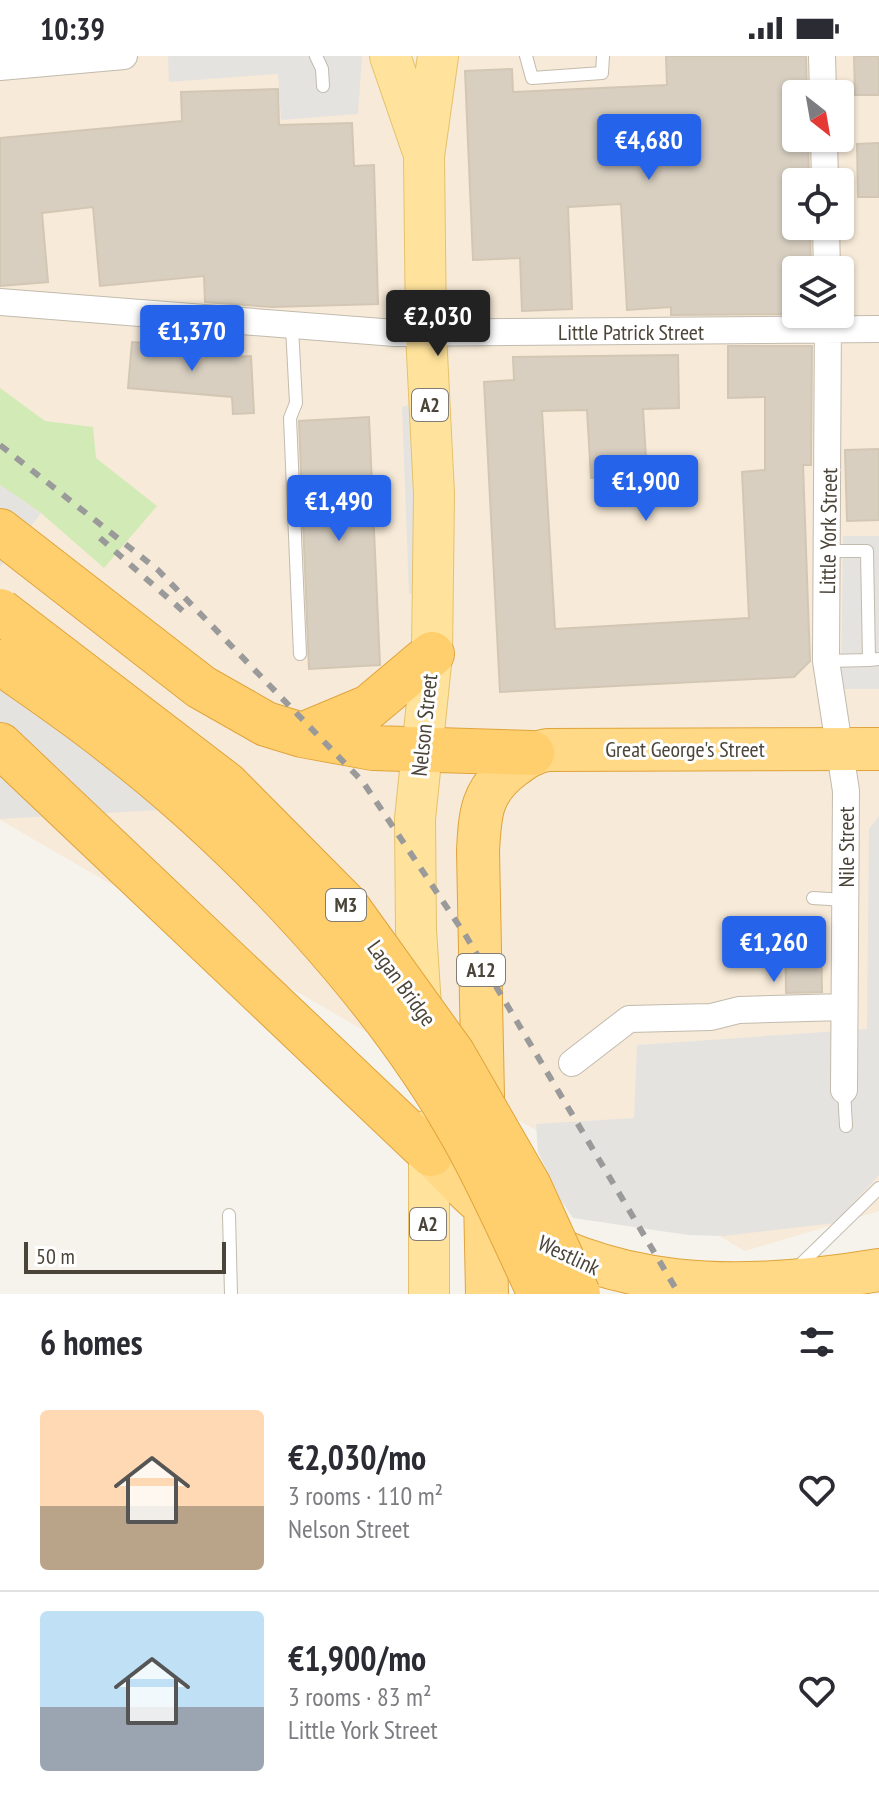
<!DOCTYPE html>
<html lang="en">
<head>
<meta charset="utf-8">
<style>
	:root { --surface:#fff; --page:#f7f7f7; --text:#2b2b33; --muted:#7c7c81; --line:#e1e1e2; --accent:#2563eb }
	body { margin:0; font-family:"PT Sans Narrow",sans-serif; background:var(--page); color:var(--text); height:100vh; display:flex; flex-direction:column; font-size:30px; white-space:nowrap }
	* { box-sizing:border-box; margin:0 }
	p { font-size:26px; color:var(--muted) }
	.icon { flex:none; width:44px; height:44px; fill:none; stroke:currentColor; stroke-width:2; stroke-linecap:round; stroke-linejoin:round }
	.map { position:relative; height:1238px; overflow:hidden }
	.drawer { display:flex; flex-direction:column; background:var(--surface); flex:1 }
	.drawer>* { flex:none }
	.needle { width:52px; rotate:149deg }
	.fabs { position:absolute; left:782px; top:24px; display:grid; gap:16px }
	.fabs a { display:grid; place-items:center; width:72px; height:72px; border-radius:8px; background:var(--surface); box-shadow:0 2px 6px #0004; font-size:40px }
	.scale { position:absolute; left:24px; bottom:20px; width:202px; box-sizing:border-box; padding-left:8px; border:4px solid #4b4439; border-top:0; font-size:22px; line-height:28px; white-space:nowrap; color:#4b4439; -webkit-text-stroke:6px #fff; paint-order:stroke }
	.price { position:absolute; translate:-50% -68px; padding:0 18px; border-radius:8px; background:var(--accent); color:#fff; font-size:26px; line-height:52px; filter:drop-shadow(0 2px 4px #0008) }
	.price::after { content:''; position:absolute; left:50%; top:48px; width:24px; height:18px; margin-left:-12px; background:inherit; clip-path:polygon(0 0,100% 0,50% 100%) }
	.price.on { background:#222; color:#fff }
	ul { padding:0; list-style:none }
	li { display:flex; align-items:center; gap:24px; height:200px; padding:0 40px }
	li+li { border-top:2px solid var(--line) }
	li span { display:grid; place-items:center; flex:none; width:224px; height:160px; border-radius:8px; color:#555 }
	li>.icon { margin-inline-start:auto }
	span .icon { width:96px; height:96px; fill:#fffc; stroke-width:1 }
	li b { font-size:34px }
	h2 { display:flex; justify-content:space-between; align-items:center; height:96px; padding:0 40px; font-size:34px }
	.status { display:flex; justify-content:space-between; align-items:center; height:56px; padding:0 40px; background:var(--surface); direction:ltr }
	.status svg { height:22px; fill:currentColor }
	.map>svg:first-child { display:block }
</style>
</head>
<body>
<div class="status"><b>10:39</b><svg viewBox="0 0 49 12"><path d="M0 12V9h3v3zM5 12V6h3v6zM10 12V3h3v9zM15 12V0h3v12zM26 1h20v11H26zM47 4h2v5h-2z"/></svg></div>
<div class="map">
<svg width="879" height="1238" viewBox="0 0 879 1238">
	<rect width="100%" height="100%" fill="#f6f3ec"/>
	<!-- commercial -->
	<path fill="#f7ead8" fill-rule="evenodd" d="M 0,0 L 879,0 L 879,1155 L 745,1195 L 0,764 ZM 796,38 L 840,38 L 840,82 L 796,82 ZM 796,126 L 840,126 L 840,170 L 796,170 ZM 796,214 L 840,214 L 840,258 L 796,258 Z"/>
	<!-- green -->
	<path fill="#d2eab5" d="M 0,332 L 45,365 L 93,371 L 96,402 L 157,450 L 104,512 L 41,457 L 0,429 Z"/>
	<!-- parking -->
	<path fill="#e5e3e0" d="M 168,0 L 362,0 L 358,58 L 281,64 L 278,18 L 169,26 Z
		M 411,348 L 419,538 L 409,538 L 402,351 Z
		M 0,429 L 41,457 L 0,511 Z
		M 843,480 L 879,480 L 879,633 L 841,633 Z
		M 0,573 L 162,754 L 0,763 Z
		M 879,760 L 879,1119 L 835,1167 L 723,1180 L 688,1179 L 573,1162 L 560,1143 L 538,1096 L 536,1068 L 634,1062 L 637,989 L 867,973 L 869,773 Z"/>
	<!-- building -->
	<path fill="#d8cfc1" stroke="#d3c7b4" stroke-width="2" d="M 666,0 L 806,0 L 807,38 L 796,38 L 796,82 L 808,82 L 809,126 L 796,126 L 796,170 L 810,170 L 811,214 L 796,214 L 796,258 L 671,259 L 671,251 L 627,254 L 621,148 L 568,151 L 572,253 L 522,255 L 520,202 L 473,204 L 465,15 L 512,13 L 513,36 L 667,29 Z
		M 854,0 L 879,0 L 879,39 L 855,39 Z
		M 278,33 L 279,69 L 352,67 L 354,110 L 374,109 L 378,248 L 272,251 L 205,246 L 204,220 L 100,230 L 93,151 L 42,157 L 48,226 L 0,230 L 0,82 L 182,65 L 181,36 Z
		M 879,87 L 879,141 L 858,141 L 857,88 Z
		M 132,286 L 206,292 L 206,302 L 251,300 L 254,357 L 233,358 L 232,341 L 128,332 Z
		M 728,290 L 812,290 L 811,409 L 803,409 L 810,605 L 794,621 L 500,636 L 484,326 L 514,324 L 513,301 L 678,299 L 679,352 L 643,353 L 647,419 L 591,422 L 587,354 L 542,355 L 555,573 L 749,562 L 742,416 L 765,414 L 765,341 L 728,342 Z
		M 369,361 L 380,609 L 309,613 L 299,365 Z
		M 879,393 L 879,464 L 847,465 L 845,394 Z
		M 821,861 L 822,936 L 786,937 L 785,862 Z"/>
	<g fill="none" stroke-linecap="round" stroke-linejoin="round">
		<!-- service casing -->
		<g stroke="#c2bbae" stroke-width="14">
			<path id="service" d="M 316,0 L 322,13 L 323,30
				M 526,0 L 532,22 L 602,17 L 603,0
				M 292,271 L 296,347 L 290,362 L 300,598
				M 828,495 L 867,495 L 869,604 L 879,603
				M 826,605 L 869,604
				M 813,842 L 845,844
				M 844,1034 L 846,1070
				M 229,1159 L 231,1238
				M 798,1211 L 879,1132"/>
		</g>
		<!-- minor casing -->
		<g stroke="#c2bbae" stroke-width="28">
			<path id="minor" d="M 822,0 L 823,38
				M 0,11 L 124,0
				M 824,82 L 825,126
				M 826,170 L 827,214
				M 0,246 L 395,277 L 879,273
				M 828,258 L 826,605 L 846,735 L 844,1034
				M 572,1007 L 629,963 L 711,961 L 739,954 L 844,951"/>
		</g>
		<!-- primary casing -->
		<g stroke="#e6c16a" stroke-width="42">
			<path id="primary" d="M 390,0 L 422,93
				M 422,966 L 416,874 L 415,763 L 432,598 L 434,438 L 426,277 L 424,100 L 438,0
				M 429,1238 L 429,1074"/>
		</g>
		<!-- trunk casing -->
		<g stroke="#e0a43c" stroke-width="44">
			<path id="trunk" d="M 431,1098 C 449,1116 467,1137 488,1153 C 604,1238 741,1237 879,1214
				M 487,1238 L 478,795 C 480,757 481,735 513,711 C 525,702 532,697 547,694 L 879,693"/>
		</g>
		<!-- motorway casing -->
		<g stroke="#e0a43c" stroke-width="46">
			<path id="motorway" d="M 0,475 L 201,631 L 266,668 L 302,679 L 373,692 L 532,697
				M 302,679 L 369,651 L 432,598
				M 0,689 L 431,1098"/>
		</g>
		<!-- service -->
		<use href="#service" stroke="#fff" stroke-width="12"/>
		<!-- minor -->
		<use href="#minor" stroke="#fff" stroke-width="26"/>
		<!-- primary -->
		<use href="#primary" stroke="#ffe39c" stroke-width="40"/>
		<!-- trunk -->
		<use href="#trunk" stroke="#ffd985" stroke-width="42"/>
		<!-- motorway -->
		<use href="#motorway" stroke="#ffcf6e" stroke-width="44"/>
		<!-- rail -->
		<path stroke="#9a9a9a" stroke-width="6" stroke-dasharray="10 10" stroke-linecap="butt" d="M 0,389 L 158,514 L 363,726 L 466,880 L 679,1238
			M 100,482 L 184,556"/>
		<!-- motorway-bridge casing -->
		<g stroke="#e0a43c" stroke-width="46" stroke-linecap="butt">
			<path id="motorway-bridge" d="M 0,555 L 226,728 L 346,849 L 453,998 L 529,1130 L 578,1238
				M 0,606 C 38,633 77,659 113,688 C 242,788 383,937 463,1080 C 492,1131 515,1185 540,1238"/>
		</g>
		<!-- motorway-bridge -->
		<use href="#motorway-bridge" stroke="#ffcf6e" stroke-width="44"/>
	</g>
	<g text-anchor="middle" stroke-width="6" stroke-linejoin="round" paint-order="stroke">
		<!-- shield labels -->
		<g fill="#fff" stroke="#817c74" stroke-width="2">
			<rect x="412" y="333" width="36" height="32" rx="6"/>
			<rect x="326" y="833" width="40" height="32" rx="6"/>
			<rect x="457" y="898" width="48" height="32" rx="6"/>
			<rect x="410" y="1152" width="36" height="32" rx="6"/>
		</g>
		<g font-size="20" font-weight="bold" fill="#4b4439">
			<text x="430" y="356">A2</text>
			<text x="346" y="856">M3</text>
			<text x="481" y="921">A12</text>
			<text x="428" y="1175">A2</text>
		</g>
		<!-- street labels -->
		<g font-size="22" fill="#4b4439" stroke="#fff">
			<text x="631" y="284">Little Patrick Street</text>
			<text transform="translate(828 475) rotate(-89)" y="8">Little York Street</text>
			<text transform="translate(424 669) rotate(-84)" y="8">Nelson Street</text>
			<text x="685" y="701">Great George's Street</text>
			<text transform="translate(846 791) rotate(-90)" y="8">Nile Street</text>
			<text transform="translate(402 927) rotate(54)" y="8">Lagan Bridge</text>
			<text transform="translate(569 1199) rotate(25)" y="8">Westlink</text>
		</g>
	</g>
</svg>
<div class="fabs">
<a><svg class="needle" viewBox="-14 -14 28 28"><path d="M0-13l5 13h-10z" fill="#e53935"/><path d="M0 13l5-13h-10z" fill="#7c7c81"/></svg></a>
<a><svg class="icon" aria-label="locate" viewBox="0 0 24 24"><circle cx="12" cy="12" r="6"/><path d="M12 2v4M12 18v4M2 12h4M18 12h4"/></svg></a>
<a><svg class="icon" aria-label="layers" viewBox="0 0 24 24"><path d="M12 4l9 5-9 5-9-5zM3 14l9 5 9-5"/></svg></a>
</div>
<div class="scale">50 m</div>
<b class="price" style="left:649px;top:126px">€4,680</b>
<b class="price on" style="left:438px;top:302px">€2,030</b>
<b class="price" style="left:192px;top:317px">€1,370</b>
<b class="price" style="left:646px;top:467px">€1,900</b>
<b class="price" style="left:339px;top:487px">€1,490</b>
<b class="price" style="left:774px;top:928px">€1,260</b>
</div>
<section class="drawer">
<h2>6 homes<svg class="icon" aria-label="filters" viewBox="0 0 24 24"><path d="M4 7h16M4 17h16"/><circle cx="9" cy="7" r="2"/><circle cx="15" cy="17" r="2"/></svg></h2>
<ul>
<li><span style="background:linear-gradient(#ffd9b3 60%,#b9a48a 0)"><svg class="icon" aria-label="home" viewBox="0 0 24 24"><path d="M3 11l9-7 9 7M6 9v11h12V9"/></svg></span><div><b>€2,030/mo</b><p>3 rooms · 110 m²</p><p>Nelson Street</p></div><svg class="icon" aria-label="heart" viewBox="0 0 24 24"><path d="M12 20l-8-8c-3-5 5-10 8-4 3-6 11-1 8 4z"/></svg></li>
<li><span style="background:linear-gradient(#bfe0f5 60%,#9aa5b1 0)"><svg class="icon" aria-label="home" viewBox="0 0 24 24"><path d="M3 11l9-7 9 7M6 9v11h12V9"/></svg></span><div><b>€1,900/mo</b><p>3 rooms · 83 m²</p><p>Little York Street</p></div><svg class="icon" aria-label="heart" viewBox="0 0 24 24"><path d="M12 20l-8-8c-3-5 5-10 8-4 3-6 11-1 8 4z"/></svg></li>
</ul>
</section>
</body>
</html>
